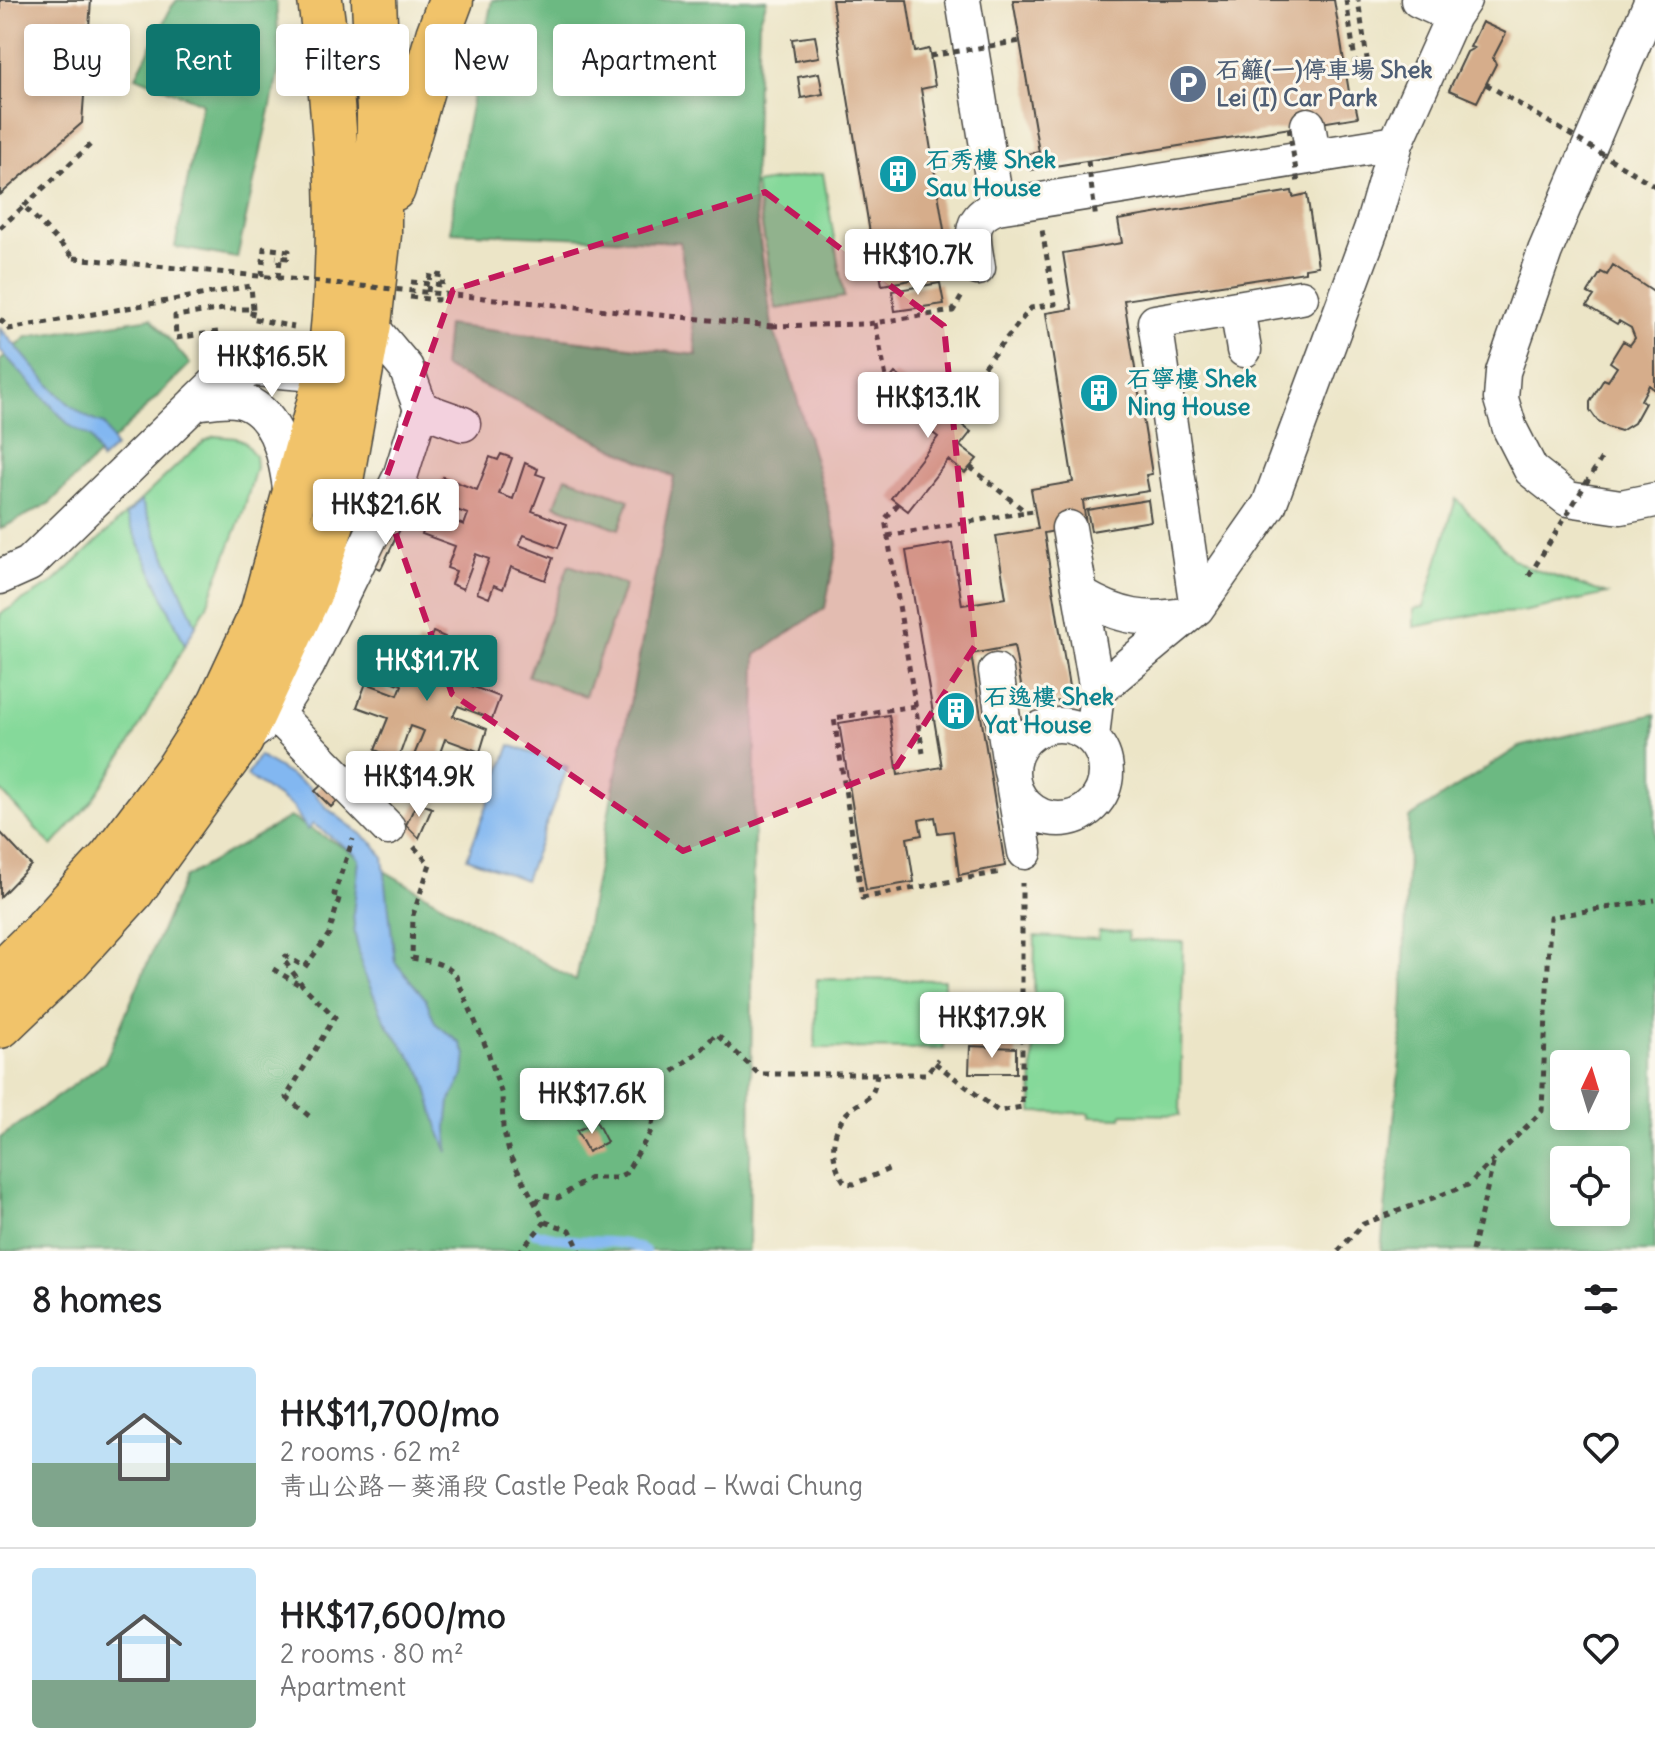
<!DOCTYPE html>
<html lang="en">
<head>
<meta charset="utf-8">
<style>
	:root { --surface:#fff; --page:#f6f6f6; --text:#202124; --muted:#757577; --line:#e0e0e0; --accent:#0f766e }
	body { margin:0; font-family:Delius,"LXGW WenKai TC",sans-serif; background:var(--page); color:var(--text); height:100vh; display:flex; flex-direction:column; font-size:30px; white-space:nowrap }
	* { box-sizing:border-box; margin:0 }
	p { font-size:26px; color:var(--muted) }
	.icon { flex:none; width:44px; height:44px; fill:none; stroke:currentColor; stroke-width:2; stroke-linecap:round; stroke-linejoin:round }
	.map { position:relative; height:1251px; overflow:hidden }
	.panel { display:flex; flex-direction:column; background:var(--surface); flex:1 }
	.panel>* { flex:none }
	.hud { position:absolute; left:24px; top:24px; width:800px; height:72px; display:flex; gap:16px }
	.needle { width:52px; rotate:4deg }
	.tools { position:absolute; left:1550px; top:1050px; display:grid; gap:16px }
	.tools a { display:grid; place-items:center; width:80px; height:80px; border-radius:8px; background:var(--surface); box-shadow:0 4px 12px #0003; font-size:40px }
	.price { position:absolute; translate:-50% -68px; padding:0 18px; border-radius:8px; background:#fff; color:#222; font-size:26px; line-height:52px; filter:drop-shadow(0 2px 4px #0008) }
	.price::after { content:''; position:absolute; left:50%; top:48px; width:24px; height:18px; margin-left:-12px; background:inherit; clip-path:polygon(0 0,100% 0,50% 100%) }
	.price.on { background:var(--accent); color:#fff }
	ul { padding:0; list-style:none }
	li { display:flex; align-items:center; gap:24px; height:200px; padding:0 32px }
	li+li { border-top:2px solid var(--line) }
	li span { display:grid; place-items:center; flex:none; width:224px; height:160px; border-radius:8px; color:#555 }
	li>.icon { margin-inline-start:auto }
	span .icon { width:96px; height:96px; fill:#fffc; stroke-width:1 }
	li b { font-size:34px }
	h2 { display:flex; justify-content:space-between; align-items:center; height:96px; padding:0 32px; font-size:34px }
	.pill { padding:0 28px; border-radius:8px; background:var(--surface); box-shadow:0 4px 12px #0003; font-size:28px; line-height:72px }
	.pill.on { background:var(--accent); color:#fff }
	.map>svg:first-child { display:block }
</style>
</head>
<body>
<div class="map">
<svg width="1655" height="1251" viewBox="0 0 1655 1251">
	<rect width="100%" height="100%" fill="#fbf7ec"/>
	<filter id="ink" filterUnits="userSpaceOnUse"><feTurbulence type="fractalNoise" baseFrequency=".0125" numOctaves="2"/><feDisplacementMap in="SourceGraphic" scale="16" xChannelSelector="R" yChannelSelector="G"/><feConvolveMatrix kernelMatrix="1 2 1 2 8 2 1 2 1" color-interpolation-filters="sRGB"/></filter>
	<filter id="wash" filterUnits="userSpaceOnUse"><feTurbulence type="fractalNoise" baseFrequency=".006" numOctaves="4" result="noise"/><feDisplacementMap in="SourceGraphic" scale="32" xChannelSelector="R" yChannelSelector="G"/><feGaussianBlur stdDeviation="1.8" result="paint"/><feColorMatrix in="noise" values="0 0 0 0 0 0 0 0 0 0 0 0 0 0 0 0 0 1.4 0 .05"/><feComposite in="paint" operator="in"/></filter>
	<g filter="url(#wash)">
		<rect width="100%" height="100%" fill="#ece5c7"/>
		<!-- green -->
		<path fill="#85d99a" stroke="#588262" stroke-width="2" d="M 823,173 L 844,297 L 776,309 L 755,184 Z
			M 215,436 L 236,438 L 244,442 L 255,456 L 256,467 L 244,509 L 207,605 L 129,745 L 91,802 L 52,846 L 0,790 L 0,614 L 53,583 L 187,456 L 205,441 Z
			M 566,477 L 629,500 L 619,529 L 555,505 Z
			M 1456,499 L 1513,559 L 1527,567 L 1607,594 L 1522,612 L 1479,614 L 1414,627 L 1414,609 L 1424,607 Z
			M 569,565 L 625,585 L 585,696 L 528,676 Z
			M 1099,931 L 1128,932 L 1128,940 L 1183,942 L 1180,1115 L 1122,1114 L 1121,1118 L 1090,1117 L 1090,1113 L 1032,1112 L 1035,936 L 1098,939 Z
			M 817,979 L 944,980 L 944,1049 L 815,1048 Z"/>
		<!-- forest -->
		<path fill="#6cb982" stroke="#4c7256" stroke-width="2" fill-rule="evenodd" d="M 177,0 L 276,0 L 280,65 L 237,258 L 175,247 L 202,103 L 136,76 L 172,6 Z
			M 492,0 L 767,0 L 759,23 L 753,192 L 772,326 L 789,370 L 838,542 L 825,608 L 756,655 L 749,1251 L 0,1251 L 0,1138 L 105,1062 L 184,878 L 290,817 L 576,981 L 674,477 L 443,367 L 447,325 L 697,355 L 680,242 L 451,232 L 455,187 Z
			M 151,318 L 190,364 L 50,503 L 0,529 L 0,361 L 27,337 Z
			M 1655,714 L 1655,1251 L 1381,1251 L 1401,1051 L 1409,818 L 1519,747 ZM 1616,1064 L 1616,1116 L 1564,1116 L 1564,1064 ZM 1616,1160 L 1616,1212 L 1564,1212 L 1564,1160 Z"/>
		<!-- water -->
		<path fill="#82b7f1" stroke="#56718e" stroke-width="2" d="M 0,328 C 26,356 68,416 104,424 L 115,447 L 101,460 L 91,438 L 69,425 L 0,350 Z
			M 141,501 L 196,625 L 185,645 L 126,515 Z
			M 510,745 L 568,767 L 525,880 L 467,858 Z
			M 259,756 L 309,787 L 328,809 L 374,844 L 383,857 L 395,962 L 426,999 L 435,1023 L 460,1043 L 466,1054 L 464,1075 L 450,1102 L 447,1128 L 448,1152 L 438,1128 L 423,1074 L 386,1023 L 363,971 L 355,935 L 353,914 L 359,859 L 355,854 L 313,824 L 307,830 L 293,807 L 247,776 Z"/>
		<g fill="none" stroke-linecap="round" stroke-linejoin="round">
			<!-- stream -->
			<path stroke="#82b7f1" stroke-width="10" d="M 535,1233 C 548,1236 561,1239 574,1240 C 599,1243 623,1239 645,1251"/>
		</g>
		<g id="blocks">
			<!-- building -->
			<path fill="#d6ad8b" d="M 0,0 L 91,0 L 82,123 L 0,195 Z
				M 832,0 L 907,0 L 915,52 L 929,49 L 935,86 L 921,89 L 949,260 L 944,260 L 946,274 L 882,285 L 879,269 L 876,270 Z
				M 1013,0 L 1334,0 L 1350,98 L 1354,98 L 1358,117 L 1030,170 L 1027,154 L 1039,152 Z
				M 1482,22 L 1506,33 L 1493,58 L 1496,64 L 1477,102 L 1449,90 L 1467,52 L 1474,48 L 1470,47 Z
				M 815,36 L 819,57 L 795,61 L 792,39 Z
				M 819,73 L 823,94 L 801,98 L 798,77 Z
				M 1292,191 L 1293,197 L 1307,194 L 1318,266 L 1305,268 L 1305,272 L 1124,300 L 1152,474 L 1146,475 L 1149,491 L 1083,501 L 1086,525 L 1044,533 L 1071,699 L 1025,707 L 1014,646 L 971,654 L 1005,866 L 959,875 L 953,831 L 938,833 L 935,817 L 919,820 L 922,835 L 907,838 L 914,882 L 866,890 L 839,723 L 889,715 L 898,775 L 942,767 L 906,551 L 952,543 L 962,605 L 1006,598 L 996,536 L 1038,529 L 1031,489 L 1073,482 L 1046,313 L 1072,309 L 1063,253 L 1122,243 L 1118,220 Z
				M 1613,265 L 1655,293 L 1655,390 L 1649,385 L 1641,400 L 1645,403 L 1634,423 L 1621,431 L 1608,427 L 1597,420 L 1590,410 L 1590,402 L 1604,379 L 1608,381 L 1617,367 L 1610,362 L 1623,341 L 1630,345 L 1635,338 L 1631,328 L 1619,321 L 1617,324 L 1587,306 L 1594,296 L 1588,293 L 1601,272 L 1607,275 Z
				M 940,283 L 944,304 L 895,311 L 892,291 Z
				M 895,373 L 971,432 L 960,446 L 977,459 L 965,473 L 948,460 L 908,511 L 891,498 L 938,437 L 879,392 Z
				M 501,454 L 512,458 L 499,494 L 513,499 L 525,463 L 538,469 L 536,474 L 545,477 L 532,511 L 567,524 L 558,548 L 524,535 L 519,545 L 553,558 L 545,580 L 511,567 L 503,589 L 494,585 L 489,598 L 477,593 L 489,559 L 476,554 L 463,589 L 451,584 L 456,571 L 447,568 L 455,546 L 422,534 L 430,512 L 464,525 L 468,514 L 434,502 L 443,477 L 477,490 L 490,457 L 498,460 Z
				M 1148,500 L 1151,521 L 1091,531 L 1087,510 Z
				M 390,525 L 400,529 L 381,569 L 371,565 Z
				M 433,632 L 445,637 L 432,671 L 445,676 L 458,641 L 470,646 L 466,659 L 475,661 L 466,684 L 500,697 L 492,719 L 458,706 L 453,716 L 487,729 L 480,752 L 445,739 L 433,772 L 423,768 L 421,775 L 408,770 L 424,731 L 410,726 L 396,765 L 384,761 L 386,754 L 375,750 L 388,718 L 357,707 L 366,683 L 398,695 L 402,685 L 370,673 L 378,650 L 411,664 L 418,641 L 428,644 Z
				M 326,781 L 342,796 L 331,807 L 315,791 Z
				M 417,802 L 432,808 L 419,838 L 406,825 Z
				M 0,832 L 31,865 L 0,897 Z
				M 970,1046 L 1016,1048 L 1016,1073 L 969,1073 Z
				M 596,1121 L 607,1142 L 588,1152 L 577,1131 Z"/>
		</g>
	</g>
	<g filter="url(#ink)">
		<use href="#blocks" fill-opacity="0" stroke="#484742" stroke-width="2"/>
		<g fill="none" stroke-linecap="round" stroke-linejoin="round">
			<!-- minor casing -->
			<g stroke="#484742" stroke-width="37">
				<path id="minor" d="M 963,0 L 997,207 C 965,219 974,240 978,268
					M 1418,0 L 1453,16
					M 1652,0 L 1545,251 L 1503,372 L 1501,399 L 1510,429 L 1531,470 L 1568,499 L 1621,507 L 1655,500
					M 1308,125 L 1313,154
					M 997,207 L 1396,143
					M 1237,308 L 1244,350
					M 195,403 C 212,401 235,395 251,405 C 281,422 287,465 291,495
					M 421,409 L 463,424
					M 1069,528 L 1097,691
					M 0,577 L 29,564 L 220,379 L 255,369 L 316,374 L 328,370
					M 1081,595 C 1120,618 1146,622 1190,614
					M 1197,608 L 1155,322 L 1301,297
					M 996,671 L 1011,772
					M 276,714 L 388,828
					M1012 772a47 47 0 1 1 94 0a47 47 0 1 1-94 0Z
					M 245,738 L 276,714 L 307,666 L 400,477 L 421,409 L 406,368 L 369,324
					M 1092,738 L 1097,691 L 1197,608 L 1269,505 L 1372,227 L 1396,143 L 1453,16 L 1464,0
					M 1014,789 L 1025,852"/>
			</g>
			<!-- major casing -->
			<g stroke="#484742" stroke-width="47">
				<path id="major" d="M 393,189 L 438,35 L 451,0
					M 0,974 L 42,933 L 111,858 L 178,769 L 220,703 L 262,613 L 328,370 C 346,246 337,124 320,0
					M 0,1026 L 69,960 L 132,891 L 241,740 L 311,590 L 335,514 L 369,324 L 379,234 L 379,109 L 374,0"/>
			</g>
			<!-- path -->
			<path stroke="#484742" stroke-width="5" stroke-dasharray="6 6" stroke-linecap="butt" d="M 1346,0 L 1356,67 L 1368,65 L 1358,0
				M 24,206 L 90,145
				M 0,228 L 24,206 L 74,258
				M 262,276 L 264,248 L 289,251 L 288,258 L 276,257
				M 278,278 L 280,260
				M 411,282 L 442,285
				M 410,297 L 437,300 L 437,293
				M 0,319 L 9,329 L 251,286 L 253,309
				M 875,323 L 887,382
				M 772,326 L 867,324 L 953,311 L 962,296
				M 218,332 L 176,338 L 175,316 L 224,309 L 253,309 L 251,318 L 294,327
				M 946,413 L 1031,308 L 1055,304 L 1042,230
				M 970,467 L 1026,512 L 1035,511
				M 898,504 L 885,519 L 923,753
				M 887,536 L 1026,512
				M 915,706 L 834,718 L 862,898 L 1000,872
				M 414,847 L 430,864 L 413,915 L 412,958 C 427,961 446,962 456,976 L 488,1052 L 502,1095 L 503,1128 L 510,1156 L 545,1222 L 520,1251
				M 273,969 L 298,984
				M 935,1063 L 998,1111 L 1022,1107 L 1022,883
				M 877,1074 C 876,1079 875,1089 872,1093 C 867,1101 854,1105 847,1113 C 829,1133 830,1162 845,1183 L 854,1184 L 889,1169 L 891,1165
				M 309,1116 L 286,1097 L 335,1017 L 303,986 L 283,959 L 286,956 L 305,967 L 329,934 L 340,895 L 334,894 L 353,839
				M 536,1203 L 542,1195 L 558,1198 L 590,1178 L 616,1178 L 626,1173 L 650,1133 L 662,1080 L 702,1049 L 716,1034 L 759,1074 L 926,1074 L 938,1059
				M 545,1222 L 570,1230 L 580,1251
				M 1338,1251 L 1363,1224 L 1468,1185 L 1542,1111 L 1550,917 L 1655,900
				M 1472,1251 L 1494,1160"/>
			<!-- minor -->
			<use href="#minor" stroke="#fff" stroke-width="34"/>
			<!-- major -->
			<use href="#major" stroke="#f1c36a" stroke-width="44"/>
			<!-- path-bridge -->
			<path stroke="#484742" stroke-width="5" stroke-dasharray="6 6" stroke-linecap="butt" d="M 930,56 L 1020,41
				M 1486,84 L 1655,186
				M 1289,128 L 1298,183
				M 1088,161 L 1096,220
				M 74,258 L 772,326
				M 428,292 L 430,274 L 443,276 L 442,285
				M 1529,576 L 1601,459"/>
		</g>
	</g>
	<!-- marked area -->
	<path fill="#c2185b" fill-opacity="0.2" stroke="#c2185b" stroke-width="6" stroke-dasharray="16 10" stroke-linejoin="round" d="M 765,192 L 944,326 L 975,646 L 897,766 L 683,851 L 452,694 L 381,492 L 453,290 Z"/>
	<!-- icons -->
	<defs>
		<g id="parking-disc" transform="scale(2)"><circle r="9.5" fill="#5c6f8a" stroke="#fbf7ec"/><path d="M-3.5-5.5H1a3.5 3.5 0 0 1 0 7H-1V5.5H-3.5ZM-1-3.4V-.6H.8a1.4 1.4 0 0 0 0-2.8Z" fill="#fff"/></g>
		<g id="building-disc" transform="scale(2)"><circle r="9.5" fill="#0f9aa8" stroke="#fbf7ec"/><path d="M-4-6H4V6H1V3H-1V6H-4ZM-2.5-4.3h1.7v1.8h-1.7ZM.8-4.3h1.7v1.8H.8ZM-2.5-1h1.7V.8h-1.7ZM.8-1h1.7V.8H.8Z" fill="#fff"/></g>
	</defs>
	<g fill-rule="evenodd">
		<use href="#parking-disc" x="1188" y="84"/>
		<use href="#building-disc" x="898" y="174"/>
		<use href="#building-disc" x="1099" y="393"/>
		<use href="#building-disc" x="956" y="711"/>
	</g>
	<g text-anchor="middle" stroke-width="6" stroke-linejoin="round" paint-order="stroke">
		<!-- service labels -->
		<g font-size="24" font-weight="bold" fill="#4e5e75" stroke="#fbf7ec" text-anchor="start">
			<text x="1216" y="78">石籬(一)停車場 Shek<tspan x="1216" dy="28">Lei (I) Car Park</tspan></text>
		</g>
		<!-- culture labels -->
		<g font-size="24" font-weight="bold" fill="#0d838f" stroke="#fbf7ec" text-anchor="start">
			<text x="926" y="168">石秀樓 Shek<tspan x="926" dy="28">Sau House</tspan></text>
			<text x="1127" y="387">石寧樓 Shek<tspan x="1127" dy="28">Ning House</tspan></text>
			<text x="984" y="705">石逸樓 Shek<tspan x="984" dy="28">Yat House</tspan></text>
		</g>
	</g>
</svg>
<div class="tools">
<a><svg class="needle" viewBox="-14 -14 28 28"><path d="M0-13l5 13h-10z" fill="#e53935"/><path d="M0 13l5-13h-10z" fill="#757577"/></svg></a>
<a><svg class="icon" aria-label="locate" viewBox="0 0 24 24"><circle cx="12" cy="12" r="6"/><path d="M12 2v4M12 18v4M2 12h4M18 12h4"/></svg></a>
</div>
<b class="price" style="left:918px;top:297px">HK$10.7K</b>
<b class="price" style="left:272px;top:399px">HK$16.5K</b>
<b class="price" style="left:928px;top:440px">HK$13.1K</b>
<b class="price" style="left:386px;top:547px">HK$21.6K</b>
<b class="price on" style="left:427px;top:703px">HK$11.7K</b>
<b class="price" style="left:419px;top:819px">HK$14.9K</b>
<b class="price" style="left:992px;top:1060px">HK$17.9K</b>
<b class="price" style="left:592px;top:1136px">HK$17.6K</b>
<div class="hud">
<a class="pill">Buy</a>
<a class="pill on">Rent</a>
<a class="pill">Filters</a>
<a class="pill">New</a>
<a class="pill">Apartment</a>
</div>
</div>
<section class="panel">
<h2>8 homes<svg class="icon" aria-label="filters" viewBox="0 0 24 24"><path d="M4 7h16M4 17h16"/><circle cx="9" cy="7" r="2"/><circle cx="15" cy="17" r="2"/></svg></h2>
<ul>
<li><span style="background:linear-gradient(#bfe0f5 60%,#7fa58c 0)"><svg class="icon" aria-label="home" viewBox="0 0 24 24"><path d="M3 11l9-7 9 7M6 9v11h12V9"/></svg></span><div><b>HK$11,700/mo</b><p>2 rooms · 62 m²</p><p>青山公路－葵涌段 Castle Peak Road – Kwai Chung</p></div><svg class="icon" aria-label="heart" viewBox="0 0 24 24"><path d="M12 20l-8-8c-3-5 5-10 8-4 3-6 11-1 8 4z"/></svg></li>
<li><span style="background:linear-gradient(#bfe0f5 70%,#7fa58c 0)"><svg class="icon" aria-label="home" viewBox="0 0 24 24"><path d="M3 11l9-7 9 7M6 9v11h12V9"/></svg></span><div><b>HK$17,600/mo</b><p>2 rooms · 80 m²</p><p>Apartment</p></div><svg class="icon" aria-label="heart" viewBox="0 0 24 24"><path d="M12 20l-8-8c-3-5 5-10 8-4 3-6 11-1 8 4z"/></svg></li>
</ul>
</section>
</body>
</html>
